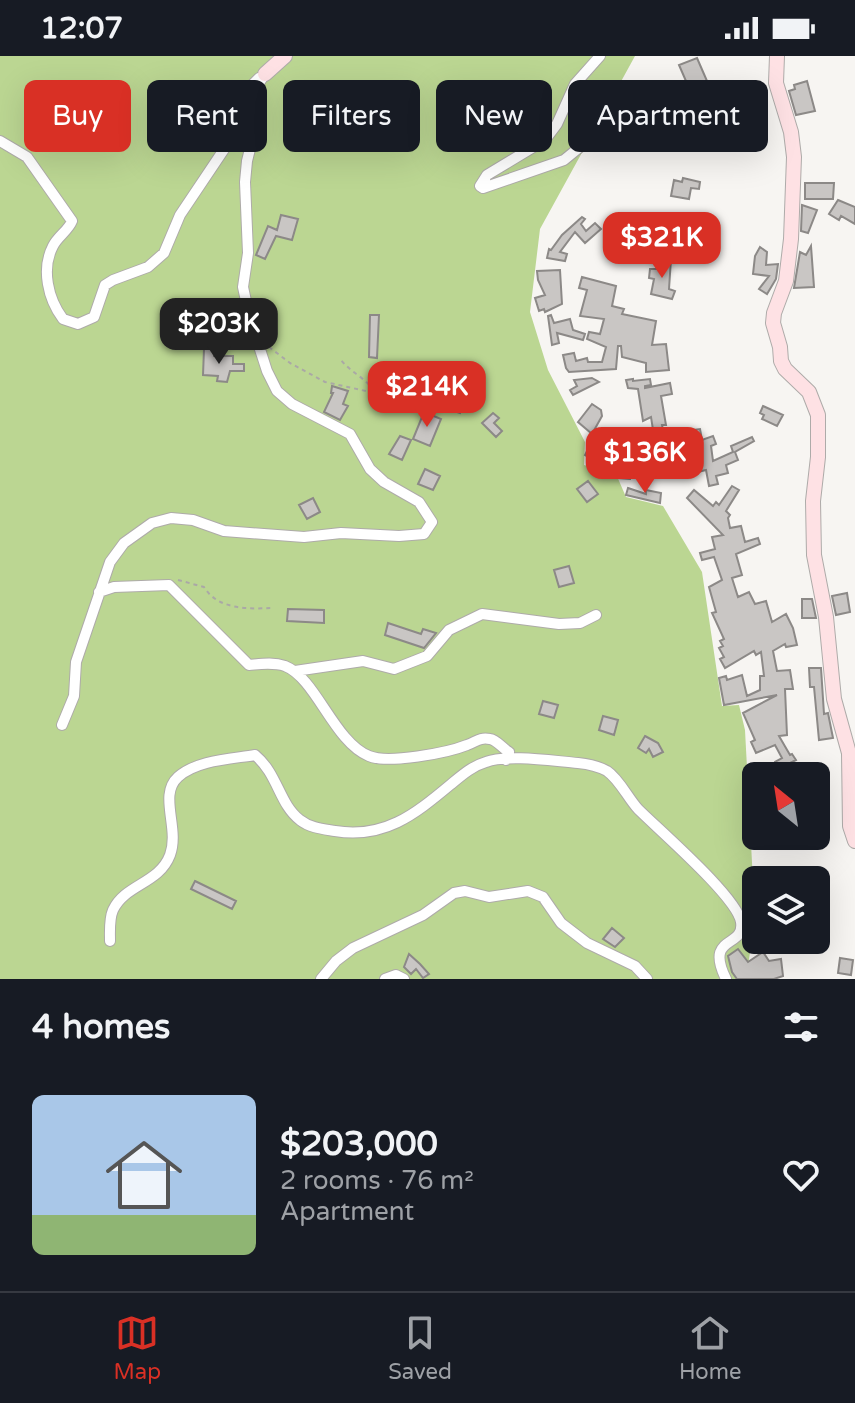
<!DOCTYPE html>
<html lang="en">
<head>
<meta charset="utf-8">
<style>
	:root { --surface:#171b24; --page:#20242c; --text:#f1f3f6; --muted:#9ea1a6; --line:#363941; --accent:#d93025 }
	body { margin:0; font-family:"Varela Round",sans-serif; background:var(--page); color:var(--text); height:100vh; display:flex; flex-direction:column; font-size:30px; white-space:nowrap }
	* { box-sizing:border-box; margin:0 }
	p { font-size:26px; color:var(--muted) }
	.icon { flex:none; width:44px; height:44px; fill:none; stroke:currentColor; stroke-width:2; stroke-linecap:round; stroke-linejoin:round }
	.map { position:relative; height:923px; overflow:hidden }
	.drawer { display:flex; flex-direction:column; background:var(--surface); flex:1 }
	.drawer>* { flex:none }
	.hud { position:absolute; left:24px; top:24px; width:808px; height:72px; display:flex; gap:16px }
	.needle { width:52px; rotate:330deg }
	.buttons { position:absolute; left:742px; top:706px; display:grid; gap:16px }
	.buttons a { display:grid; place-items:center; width:88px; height:88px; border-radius:12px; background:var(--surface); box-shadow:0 8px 32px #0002; font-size:40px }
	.price { position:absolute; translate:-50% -68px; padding:0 18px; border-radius:16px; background:var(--accent); color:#fff; font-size:26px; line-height:52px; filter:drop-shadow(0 2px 4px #0008) }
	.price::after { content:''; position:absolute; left:50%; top:48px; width:24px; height:18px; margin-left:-12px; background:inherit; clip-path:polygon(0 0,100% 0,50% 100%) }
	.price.on { background:#222; color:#fff }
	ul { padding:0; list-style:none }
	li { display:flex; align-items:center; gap:24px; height:200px; padding:0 32px }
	li span { display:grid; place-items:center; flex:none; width:224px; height:160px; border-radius:12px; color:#555 }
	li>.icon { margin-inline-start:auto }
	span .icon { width:96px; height:96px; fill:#fffc; stroke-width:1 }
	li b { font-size:34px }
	h2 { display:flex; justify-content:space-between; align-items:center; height:96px; padding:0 32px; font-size:34px }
	.pill { padding:0 28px; border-radius:12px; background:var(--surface); box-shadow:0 8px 32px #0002; font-size:28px; line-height:72px }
	.pill.on { background:var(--accent); color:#fff }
	.status { display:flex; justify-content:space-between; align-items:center; height:56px; padding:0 40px; background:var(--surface); direction:ltr }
	.status svg { height:22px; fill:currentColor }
	.dock { display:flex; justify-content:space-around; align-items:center; height:112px; border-top:2px solid var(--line); background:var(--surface); font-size:22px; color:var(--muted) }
	.dock a { display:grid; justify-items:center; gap:4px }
	.dock .on { color:var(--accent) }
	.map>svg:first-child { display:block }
</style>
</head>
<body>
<div class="status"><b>12:07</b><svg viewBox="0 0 49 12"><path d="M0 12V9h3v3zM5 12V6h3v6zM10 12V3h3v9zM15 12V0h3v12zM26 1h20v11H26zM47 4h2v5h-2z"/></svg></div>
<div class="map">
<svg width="855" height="923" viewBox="0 0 855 923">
	<rect width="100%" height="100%" fill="#f7f5f2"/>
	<!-- green -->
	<path fill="#bbd692" d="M 0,0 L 635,0 L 540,173 L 530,256 L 548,314 L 585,386 L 584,409 L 616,418 L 626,441 L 663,450 L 702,516 L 722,650 L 739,649 L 745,674 L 755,863 L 746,923 L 0,923 Z"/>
	<!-- building -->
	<path fill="#c9c6c4" stroke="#8c8987" stroke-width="2" d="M 697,2 L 707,25 L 689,32 L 679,9 Z
		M 807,25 L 815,55 L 796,59 L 789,35 L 795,33 L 794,29 Z
		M 643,37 L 651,49 L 634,60 L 627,50 Z
		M 613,71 L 634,71 L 635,82 L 618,87 L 617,77 Z
		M 683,122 L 700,126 L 699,133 L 691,132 L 689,143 L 671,140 L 674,124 L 682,126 Z
		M 805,127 L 834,127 L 833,143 L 805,143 Z
		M 838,144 L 855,151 L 855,168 L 841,160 L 839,164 L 829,158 Z
		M 802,149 L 817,154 L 808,177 L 801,175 Z
		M 281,159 L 298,163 L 292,184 L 276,180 L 265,203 L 256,199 L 268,170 L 277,174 Z
		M 582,161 L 585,163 L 581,168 L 586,175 L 595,167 L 601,173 L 585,187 L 575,176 L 560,196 L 567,198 L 565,205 L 547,202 L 549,193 L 551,194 L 562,179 Z
		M 811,190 L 814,231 L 794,232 L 800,196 L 806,199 Z
		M 760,191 L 767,196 L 766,209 L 778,208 L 776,223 L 767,238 L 759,233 L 769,220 L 753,218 L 755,200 Z
		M 660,203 L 671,203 L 669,233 L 675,235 L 672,243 L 651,238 L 654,223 L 649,222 L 650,213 L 659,213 Z
		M 560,214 L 562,248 L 545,256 L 544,253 L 539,255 L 535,242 L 545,239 L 538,224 L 537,215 Z
		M 582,221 L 616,230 L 612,250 L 624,253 L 622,258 L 656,265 L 652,289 L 666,288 L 669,314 L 646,316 L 646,307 L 622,301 L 621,290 L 618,290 L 616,313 L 569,316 L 566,312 L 563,299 L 574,297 L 576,305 L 587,302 L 588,306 L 602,306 L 606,291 L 587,283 L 589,276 L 600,278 L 604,263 L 580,260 L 587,234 L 579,232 Z
		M 370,259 L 379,259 L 377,302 L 369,301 Z
		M 551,259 L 554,267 L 570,263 L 573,274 L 585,278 L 583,284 L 557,277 L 559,287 L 552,289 L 548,260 Z
		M 204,293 L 214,293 L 214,300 L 233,300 L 233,308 L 244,308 L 244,315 L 230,315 L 227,326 L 217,325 L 218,320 L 203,319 Z
		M 592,322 L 599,326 L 573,339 L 570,334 L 577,330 L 574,324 Z
		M 633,323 L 633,325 L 650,323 L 651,329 L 645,330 L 645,332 L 670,327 L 672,338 L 661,340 L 666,369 L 662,369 L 666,388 L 671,388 L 672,398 L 657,399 L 651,361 L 643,365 L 638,333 L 628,332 L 626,324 Z
		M 332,330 L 348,335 L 343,348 L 348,350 L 340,364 L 324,356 L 333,337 L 331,337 Z
		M 453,337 L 465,340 L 460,357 L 448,353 Z
		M 592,348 L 601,354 L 602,360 L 592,378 L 578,366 Z
		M 763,350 L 783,359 L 777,370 L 762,363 L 764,359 L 760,357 Z
		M 424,356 L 441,363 L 430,390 L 413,383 Z
		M 493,357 L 499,362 L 494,367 L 502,375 L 496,381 L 482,367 Z
		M 700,373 L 702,384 L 713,380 L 716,388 L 711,390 L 713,405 L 733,396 L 731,390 L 752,381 L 754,385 L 735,396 L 738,404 L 726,409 L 728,417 L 716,420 L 718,428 L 709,430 L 706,414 L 681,420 L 678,403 L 689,396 L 696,395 L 692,374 Z
		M 400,380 L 411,384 L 402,404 L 389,398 Z
		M 605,381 L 619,386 L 611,405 L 604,402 L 600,412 L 594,410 L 596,405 L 585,399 L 591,387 L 601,392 Z
		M 631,399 L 639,410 L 638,417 L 631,416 L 630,423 L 619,422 L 620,417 L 615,408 Z
		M 425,413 L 440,420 L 433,434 L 418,428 Z
		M 588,425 L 598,438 L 587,446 L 577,433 Z
		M 732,430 L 739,434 L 726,455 L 730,459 L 728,462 L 730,472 L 741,470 L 745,486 L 758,482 L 760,488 L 736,498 L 742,519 L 732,522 L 738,541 L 749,536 L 755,548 L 766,545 L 772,566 L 786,558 L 793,572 L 797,589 L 786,591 L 785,588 L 773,595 L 777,615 L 790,614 L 793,633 L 785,633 L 787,679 L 779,680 L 790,699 L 792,698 L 796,704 L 780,712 L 784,720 L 773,720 L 770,714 L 774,712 L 775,706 L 782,702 L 775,689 L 756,697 L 751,686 L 755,684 L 743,657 L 777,639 L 724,649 L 719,622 L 726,620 L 727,624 L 742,619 L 747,640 L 760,634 L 760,620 L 764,620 L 761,596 L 756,599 L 754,595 L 725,612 L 720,603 L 724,601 L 719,592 L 723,590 L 720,585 L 724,583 L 712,557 L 716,556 L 709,531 L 722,524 L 714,501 L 702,504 L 700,497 L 715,493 L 712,481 L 723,479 L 687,442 L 694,434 L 713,450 L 716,446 L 719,449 Z
		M 628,432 L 646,438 L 646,434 L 661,437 L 660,447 L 626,439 Z
		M 313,442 L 320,456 L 307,463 L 299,449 Z
		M 569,510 L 574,527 L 559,531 L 554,514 Z
		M 847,537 L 850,556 L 836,559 L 832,540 Z
		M 802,543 L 812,543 L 816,562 L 802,562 Z
		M 288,553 L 324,554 L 324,567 L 287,565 Z
		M 388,567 L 421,578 L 423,573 L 436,577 L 424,592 L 385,579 Z
		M 809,612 L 821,612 L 824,658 L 828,657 L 833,682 L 819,684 L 814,631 L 810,631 Z
		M 543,645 L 558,649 L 554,662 L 539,658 Z
		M 603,660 L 618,664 L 614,679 L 599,674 Z
		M 645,680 L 658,687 L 663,696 L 653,701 L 649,693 L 646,697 L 638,692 Z
		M 195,825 L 236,845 L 232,853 L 191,833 Z
		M 612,872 L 624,882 L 615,891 L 603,883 Z
		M 738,893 L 748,906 L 763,896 L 769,905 L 781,903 L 783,920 L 774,923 L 737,923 L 732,916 L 728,900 Z
		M 409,898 L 420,908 L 429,918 L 423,922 L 416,913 L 411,918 L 404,911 Z
		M 840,902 L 853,904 L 851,919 L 838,917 Z"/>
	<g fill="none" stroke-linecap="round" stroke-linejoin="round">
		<!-- street casing -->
		<g stroke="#aeaba9" stroke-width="12">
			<path id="street" d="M 600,0 L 575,28 L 557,68 L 545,84 L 487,119 L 480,130 L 483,132 L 564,104 L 586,86 L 604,61 L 629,37
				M 0,85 L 27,101 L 72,165 C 68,175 58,180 53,190 C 41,213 48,243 63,263 L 78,268 L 94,261 L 105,229 L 113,224 L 148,211 L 164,197 L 180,159 L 231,83 L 246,35 L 259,22
				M 99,536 L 114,531 L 169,529 L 249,609 C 261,608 273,606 285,610 C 316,622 334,686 369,700 C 388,708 447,697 467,689 C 476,686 479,681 490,683 C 497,684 502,692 509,696 L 506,704
				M 295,615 L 363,605 L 394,613 L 427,600 L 449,574 L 482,558 L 559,568 L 580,567 L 596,559
				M 62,669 L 74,640 L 76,606 L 110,506 L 124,487 L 152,467 L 171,462 L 193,464 L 224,475 L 304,481 L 341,477 L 399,480 L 424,478 L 432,466 L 419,446 L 384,426 L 370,413 L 350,378 L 292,348 L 277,335 L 267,315 L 249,259 L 243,231 L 248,197 L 245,126 L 247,105 L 253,81 L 254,45 L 257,30 L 265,18
				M 110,885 C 110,875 109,863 113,854 C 125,828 159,828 170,799 C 180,772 158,739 178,721 C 197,704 231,703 255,699 C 278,718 279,748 300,764 C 310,772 323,773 335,775 C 384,783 414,759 450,729 C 461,720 472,710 486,706 C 509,698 552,705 578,707 C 588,708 598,710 607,715 C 619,723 628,742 638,753 C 659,774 737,841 741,866 C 745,893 704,878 726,923
				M 321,923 L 336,905 L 353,892 L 423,859 L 454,837 L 465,835 L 489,841 L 528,835 L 543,841 L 561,867 L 587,887 L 635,910 L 647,923
				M 385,923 L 396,919 L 404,923"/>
		</g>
		<!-- secondary casing -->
		<g stroke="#aeaba9" stroke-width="16">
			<path id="secondary" d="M 777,0 L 776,27 L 791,76 L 794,101 L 791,183 L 786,225 L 774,257 L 773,267 L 780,291 L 781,305 L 785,313 L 809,336 L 818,359 L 818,401 L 813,445 L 814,499 L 826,561 L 834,643 L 849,697 L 850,770 L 855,785
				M 265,18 L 285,0"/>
		</g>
		<!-- path -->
		<path stroke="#aaa8a6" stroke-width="2" stroke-dasharray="4 4" stroke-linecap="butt" d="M 269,291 L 290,307 L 325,326 L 375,337 C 369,324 350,316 341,304
			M 178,524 L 204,531 C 218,554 248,553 273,552"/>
		<!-- street -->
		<use href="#street" stroke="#fff" stroke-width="10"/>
		<!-- secondary -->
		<use href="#secondary" stroke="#fee1e4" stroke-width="14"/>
	</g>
</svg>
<div class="buttons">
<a><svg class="needle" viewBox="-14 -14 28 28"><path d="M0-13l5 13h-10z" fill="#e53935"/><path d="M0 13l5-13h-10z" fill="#9ea1a6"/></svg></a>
<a><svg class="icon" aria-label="layers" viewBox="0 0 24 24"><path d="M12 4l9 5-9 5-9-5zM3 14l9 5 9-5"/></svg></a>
</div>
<b class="price" style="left:662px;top:224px">$321K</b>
<b class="price on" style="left:219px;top:310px">$203K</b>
<b class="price" style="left:427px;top:373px">$214K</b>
<b class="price" style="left:645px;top:439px">$136K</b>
<div class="hud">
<a class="pill on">Buy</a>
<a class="pill">Rent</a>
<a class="pill">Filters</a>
<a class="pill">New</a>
<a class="pill">Apartment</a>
</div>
</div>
<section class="drawer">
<h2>4 homes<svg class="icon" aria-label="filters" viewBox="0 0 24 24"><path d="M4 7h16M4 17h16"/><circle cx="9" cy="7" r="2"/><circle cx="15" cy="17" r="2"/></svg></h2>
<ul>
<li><span style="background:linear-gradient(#a9c7e8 75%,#8fb573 0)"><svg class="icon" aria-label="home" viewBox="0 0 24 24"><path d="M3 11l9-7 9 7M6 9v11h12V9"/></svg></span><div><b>$203,000</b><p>2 rooms · 76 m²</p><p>Apartment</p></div><svg class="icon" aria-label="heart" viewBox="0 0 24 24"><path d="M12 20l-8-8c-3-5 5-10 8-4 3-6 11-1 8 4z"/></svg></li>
</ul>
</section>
<nav class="dock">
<a class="on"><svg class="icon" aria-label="map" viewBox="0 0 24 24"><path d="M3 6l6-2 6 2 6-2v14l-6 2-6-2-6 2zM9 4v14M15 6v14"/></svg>Map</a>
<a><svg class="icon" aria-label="saved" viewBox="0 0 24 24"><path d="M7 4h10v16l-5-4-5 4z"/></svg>Saved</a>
<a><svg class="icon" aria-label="home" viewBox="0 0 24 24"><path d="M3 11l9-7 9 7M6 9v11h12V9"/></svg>Home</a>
</nav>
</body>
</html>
